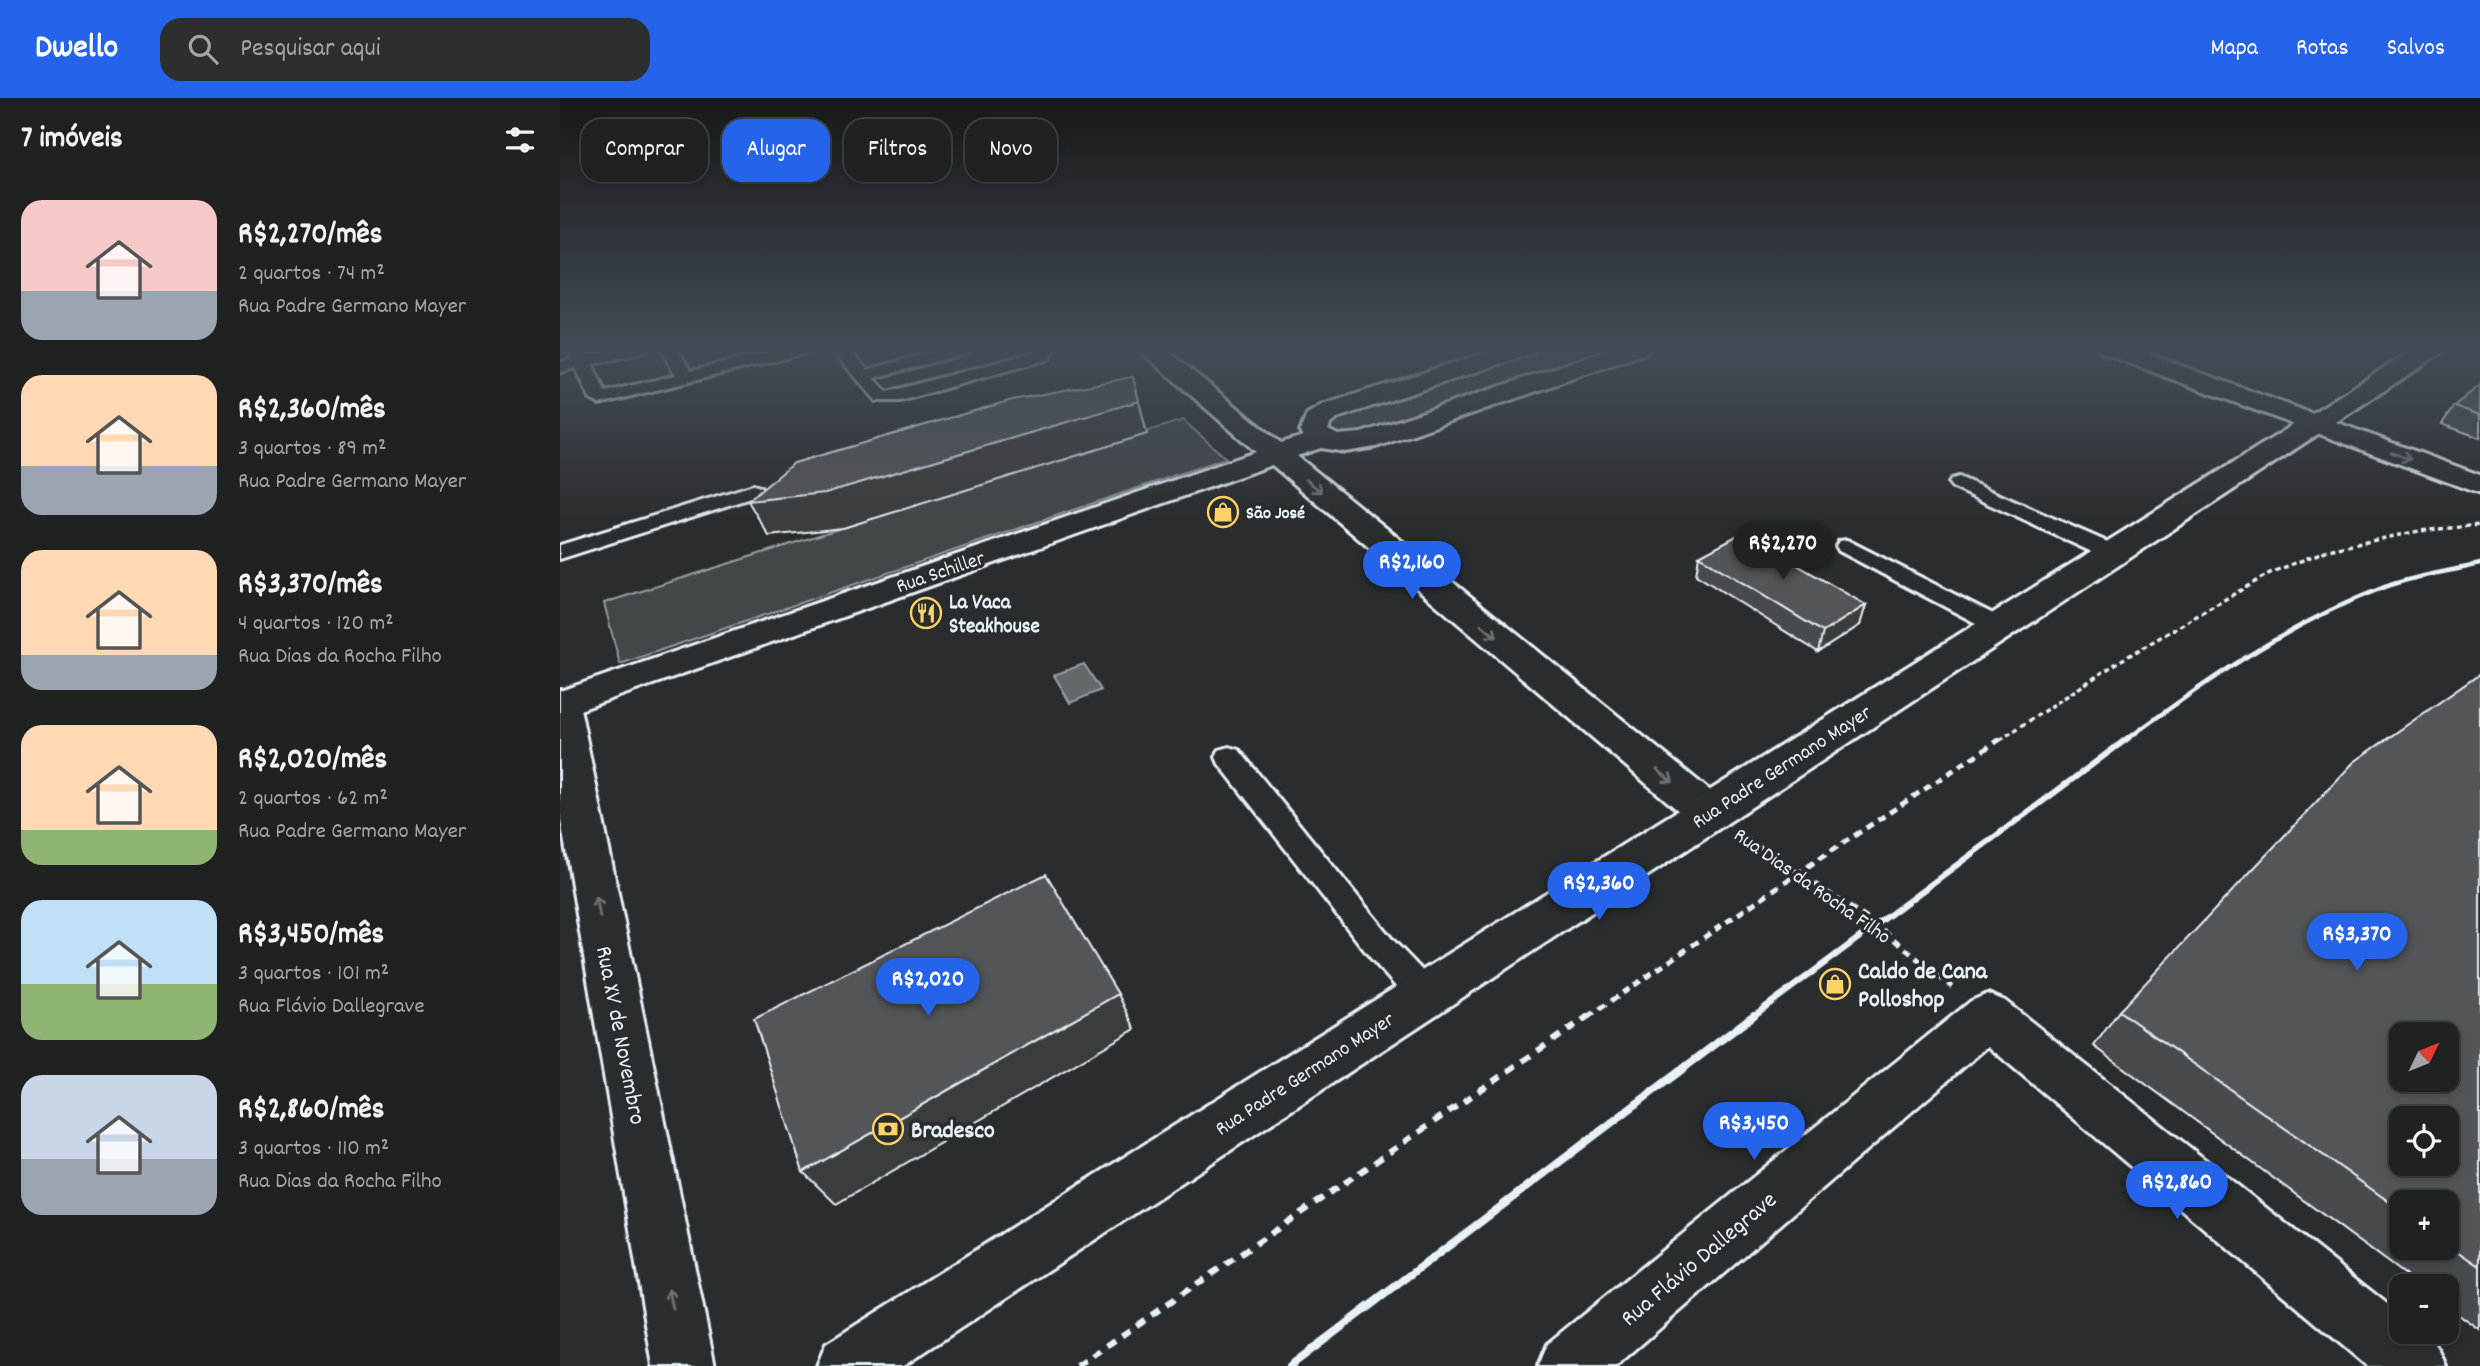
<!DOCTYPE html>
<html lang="pt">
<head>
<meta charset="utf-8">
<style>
	:root { --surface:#202222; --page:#2d2f2f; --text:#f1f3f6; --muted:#a2a4a5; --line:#3d3f40; --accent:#2563eb }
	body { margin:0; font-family:Dekko,sans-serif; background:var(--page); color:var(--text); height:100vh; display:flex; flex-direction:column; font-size:26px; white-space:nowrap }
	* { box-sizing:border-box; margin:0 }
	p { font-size:23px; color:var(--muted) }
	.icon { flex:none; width:38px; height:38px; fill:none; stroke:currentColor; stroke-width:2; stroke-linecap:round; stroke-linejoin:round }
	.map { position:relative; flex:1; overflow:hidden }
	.side { display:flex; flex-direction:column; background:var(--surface); width:560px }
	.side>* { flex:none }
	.banner { position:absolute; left:21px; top:21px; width:665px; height:63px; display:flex; gap:14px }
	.needle { width:46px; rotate:47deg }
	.fabs { position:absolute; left:1829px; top:924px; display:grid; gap:14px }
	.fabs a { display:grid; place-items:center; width:70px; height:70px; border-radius:14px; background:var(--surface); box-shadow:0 4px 10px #0003,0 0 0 2px var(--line); font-size:35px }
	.price { position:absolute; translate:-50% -60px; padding:0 16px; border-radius:24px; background:var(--accent); color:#fff; font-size:23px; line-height:46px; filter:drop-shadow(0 2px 4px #0008) }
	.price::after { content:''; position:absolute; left:50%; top:42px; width:21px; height:16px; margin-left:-10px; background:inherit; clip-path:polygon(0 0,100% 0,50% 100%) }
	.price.current { background:#222; color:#fff }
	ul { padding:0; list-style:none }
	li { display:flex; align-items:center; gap:21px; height:175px; padding:0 21px }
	li span { display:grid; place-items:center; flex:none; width:196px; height:140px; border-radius:21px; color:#555 }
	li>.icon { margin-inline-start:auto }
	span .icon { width:84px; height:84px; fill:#fffc; stroke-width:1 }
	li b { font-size:30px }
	h2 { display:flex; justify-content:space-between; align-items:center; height:84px; padding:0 21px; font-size:30px }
	.pill { padding:0 24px; border-radius:21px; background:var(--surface); box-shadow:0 4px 10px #0003,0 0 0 2px var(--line); font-size:24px; line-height:63px }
	.pill.current { background:var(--accent); color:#fff }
	header { display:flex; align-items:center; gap:42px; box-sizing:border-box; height:98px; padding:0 35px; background:var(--accent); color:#fff }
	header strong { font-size:33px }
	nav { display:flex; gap:38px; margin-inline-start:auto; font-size:24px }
	.search { width:490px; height:63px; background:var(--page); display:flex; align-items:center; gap:18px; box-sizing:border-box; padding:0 24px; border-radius:21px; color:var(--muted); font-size:26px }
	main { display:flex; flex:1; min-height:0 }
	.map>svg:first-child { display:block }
</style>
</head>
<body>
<header>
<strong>Dwello</strong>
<div class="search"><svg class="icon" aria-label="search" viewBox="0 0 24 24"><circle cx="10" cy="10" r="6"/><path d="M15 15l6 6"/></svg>Pesquisar aqui</div>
<nav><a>Mapa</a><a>Rotas</a><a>Salvos</a></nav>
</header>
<main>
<section class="side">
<h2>7 imóveis<svg class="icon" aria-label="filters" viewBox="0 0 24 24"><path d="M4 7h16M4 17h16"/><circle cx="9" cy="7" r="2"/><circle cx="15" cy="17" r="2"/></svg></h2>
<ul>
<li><span style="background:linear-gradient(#f6c9c9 65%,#9aa5b1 0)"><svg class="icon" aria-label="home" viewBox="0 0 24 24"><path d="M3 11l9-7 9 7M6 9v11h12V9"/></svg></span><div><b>R$2,270/mês</b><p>2 quartos · 74 m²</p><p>Rua Padre Germano Mayer</p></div></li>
<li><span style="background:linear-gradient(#ffd9b3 65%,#9aa5b1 0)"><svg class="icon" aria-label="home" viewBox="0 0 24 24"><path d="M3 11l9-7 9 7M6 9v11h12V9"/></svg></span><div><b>R$2,360/mês</b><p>3 quartos · 89 m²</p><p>Rua Padre Germano Mayer</p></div></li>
<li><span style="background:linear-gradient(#ffd9b3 75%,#9aa5b1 0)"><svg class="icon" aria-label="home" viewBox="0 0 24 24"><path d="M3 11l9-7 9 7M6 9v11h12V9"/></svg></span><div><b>R$3,370/mês</b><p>4 quartos · 120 m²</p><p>Rua Dias da Rocha Filho</p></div></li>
<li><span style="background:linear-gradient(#ffd9b3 75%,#8fb573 0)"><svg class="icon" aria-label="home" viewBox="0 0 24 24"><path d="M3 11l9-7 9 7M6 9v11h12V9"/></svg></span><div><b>R$2,020/mês</b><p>2 quartos · 62 m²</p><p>Rua Padre Germano Mayer</p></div></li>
<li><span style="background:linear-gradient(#bfe0f5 60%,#8fb573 0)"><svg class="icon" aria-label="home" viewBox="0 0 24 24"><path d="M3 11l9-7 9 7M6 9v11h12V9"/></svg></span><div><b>R$3,450/mês</b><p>3 quartos · 101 m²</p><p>Rua Flávio Dallegrave</p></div></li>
<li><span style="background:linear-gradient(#c9d6e8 60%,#9aa5b1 0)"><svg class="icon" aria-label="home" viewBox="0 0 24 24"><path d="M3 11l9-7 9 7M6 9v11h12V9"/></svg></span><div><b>R$2,860/mês</b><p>3 quartos · 110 m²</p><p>Rua Dias da Rocha Filho</p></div></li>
</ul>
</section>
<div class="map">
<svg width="1920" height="1268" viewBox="0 0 1920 1268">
	<rect width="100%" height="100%" fill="#2a2d2e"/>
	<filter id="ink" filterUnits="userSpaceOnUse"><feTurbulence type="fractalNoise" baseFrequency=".0143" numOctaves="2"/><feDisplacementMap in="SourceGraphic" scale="14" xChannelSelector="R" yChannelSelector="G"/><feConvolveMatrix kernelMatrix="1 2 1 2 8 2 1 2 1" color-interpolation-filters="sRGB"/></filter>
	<g filter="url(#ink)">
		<!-- green -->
		<path fill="#424648" stroke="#959ca0" stroke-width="2" d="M 982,250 L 1056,250 L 802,337 L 781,338 L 770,335 L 768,327 L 775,318 Z
			M 623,322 L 666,360 L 60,566 L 44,505 Z"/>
		<!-- water -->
		<path fill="#63686b" stroke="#989fa3" stroke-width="2" d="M 524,566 L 541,592 L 510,605 L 494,577 Z"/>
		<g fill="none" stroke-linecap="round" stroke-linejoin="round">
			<!-- service casing -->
			<g stroke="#e8f1f8" stroke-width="6">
				<path id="service" d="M 60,250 L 88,250 L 86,254 L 32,266 L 45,294 L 116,277 L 100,250 L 116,250 L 131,273 L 225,250 L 252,250 L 250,254 L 39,306 L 30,301 L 16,270 L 0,274 L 0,264 L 12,261 L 11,257 L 13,253 L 25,253 L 28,257 Z
					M 271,250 L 288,250 L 307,272 L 386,250 L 412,250 L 410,254 L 314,280 L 327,294 L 476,254 L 474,250 L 492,250 L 494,253 L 489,261 L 340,303 L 316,303 Z
					M 1399,379 L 1561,450 L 1564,455 L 1561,460 L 1545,460 L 1392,389 L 1389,385 L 1392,381 Z
					M 193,387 L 200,389 L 203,393 L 200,397 L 0,461 L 0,447 Z
					M 1287,442 L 1447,523 L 1451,528 L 1447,533 L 1439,535 L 1431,533 L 1279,453 L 1276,448 L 1279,443 Z
					M 669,649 L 679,652 L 832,841 L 876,887 L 880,897 L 876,907 L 864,911 L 852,907 L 810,859 L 659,666 L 656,659 L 659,652 Z"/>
			</g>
			<!-- minor casing -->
			<g stroke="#e8f1f8" stroke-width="6">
				<path id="minor" d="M 577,250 L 604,250 L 721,345 L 743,338 L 740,334 L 747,316 L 762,307 L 940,250 L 976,250 L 973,255 L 780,319 L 770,326 L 768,332 L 778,337 L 801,335 L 1054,250 L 1089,250 L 1086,255 L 816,349 L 785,354 L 761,350 L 737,358 L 1164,704 L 1170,715 L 1164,726 L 1149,731 L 1134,726 L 712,367 L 0,619 L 0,593 L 696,354 Z
					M 1428,896 L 1445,903 L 1841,1217 L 1841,1234 C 1871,1234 1875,1242 1886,1268 L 1807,1268 L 1428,948 L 1056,1268 L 978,1268 L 987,1246 L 1411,903 Z"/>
			</g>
			<!-- tertiary casing -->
			<g stroke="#e8f1f8" stroke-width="6">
				<path id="tertiary" d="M 1856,250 L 1884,250 L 1881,255 L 343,1268 L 257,1268 L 266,1246 Z"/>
			</g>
			<!-- secondary casing -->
			<g stroke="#e8f1f8" stroke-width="6">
				<path id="secondary" d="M 1539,250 L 1573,250 L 1920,377 L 1920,396 L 1542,255 Z"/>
			</g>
			<!-- primary casing -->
			<g stroke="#e8f1f8" stroke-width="6">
				<path id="primary" d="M 0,592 L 13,596 L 19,605 L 155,1268 L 93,1268 L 0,716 Z"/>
			</g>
			<!-- path-far2 -->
			<path stroke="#e8f1f8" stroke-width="3.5" stroke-dasharray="5 3.5" stroke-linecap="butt" d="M 1440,642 L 1560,563 L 1710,475 L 1768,452 L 1859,433 L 1920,427"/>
			<!-- path-far1 -->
			<path stroke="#e8f1f8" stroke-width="5" stroke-dasharray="8 6" stroke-linecap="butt" d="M 1184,739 L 1315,826 L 1392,889
				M 1028,919 L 1238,775 L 1442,640"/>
			<!-- path -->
			<path stroke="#e8f1f8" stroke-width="6" stroke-dasharray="10 8" stroke-linecap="butt" d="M 517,1268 L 1030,917"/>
			<!-- service -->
			<use href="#service" fill="#2a2d2e" fill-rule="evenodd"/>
			<!-- minor -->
			<use href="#minor" fill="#2a2d2e" fill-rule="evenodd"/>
			<!-- tertiary -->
			<use href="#tertiary" fill="#2a2d2e" fill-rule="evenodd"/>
			<!-- secondary -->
			<use href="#secondary" fill="#2a2d2e" fill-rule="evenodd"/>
			<!-- primary -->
			<use href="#primary" fill="#2a2d2e" fill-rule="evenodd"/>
			<!-- rail-far2 -->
			<path stroke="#e8f1f8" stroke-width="4.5" d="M 1566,642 C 1646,583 1728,526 1822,490 C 1852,478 1888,474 1920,466"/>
			<!-- rail-far1 -->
			<path stroke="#e8f1f8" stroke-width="6" d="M 1192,919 L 1568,640"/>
			<!-- rail -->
			<path stroke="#e8f1f8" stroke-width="8" d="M 730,1268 L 1194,917"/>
		</g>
		<!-- wall -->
		<path fill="#474b4d" stroke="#e8f1f8" stroke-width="2" fill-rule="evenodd" d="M 1920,287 L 1920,340 L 1882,326 L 1894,308 Z
			M 1139,458 L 1300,527 L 1258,554 L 1136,477 Z
			M 1920,576 L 1920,1232 L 1886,1208 L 1886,1188 L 1860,1188 L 1534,948 L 1559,913 ZM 1841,1104 L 1886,1104 L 1886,1150 L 1841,1150 Z"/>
		<!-- shaded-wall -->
		<path fill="#3a3d3e" stroke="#e8f1f8" stroke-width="2" d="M 573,279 L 587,336 L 283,430 L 209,438 L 188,403 Z
			M 1306,507 L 1300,527 L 1258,554 L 1263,534 Z
			M 558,896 L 575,931 L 276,1106 L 243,1074 Z"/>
		<!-- building -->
		<path fill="#535759" stroke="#e8f1f8" stroke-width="2" fill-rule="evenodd" d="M 573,279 L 579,303 L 265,395 L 188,403 L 234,365 L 452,302 Z
			M 1920,287 L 1920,317 L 1894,308 Z
			M 1182,435 L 1306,507 L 1263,534 L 1139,458 Z
			M 1920,576 L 1920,1168 L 1886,1145 L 1886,1104 L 1841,1104 L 1841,1112 L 1559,913 L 1794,664 ZM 1841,936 L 1886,936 L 1886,982 L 1841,982 ZM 1841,1020 L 1886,1020 L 1886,1066 L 1841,1066 Z
			M 486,776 L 558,896 L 243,1074 L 194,921 Z"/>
		<!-- one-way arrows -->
		<defs><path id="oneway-shaft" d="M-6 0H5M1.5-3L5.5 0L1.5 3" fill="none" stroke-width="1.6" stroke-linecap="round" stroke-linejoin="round" transform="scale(1.75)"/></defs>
		<g stroke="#6c7275">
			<use href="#oneway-shaft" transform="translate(1841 358) rotate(20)"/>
			<use href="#oneway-shaft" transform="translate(754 388) rotate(40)"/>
			<use href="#oneway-shaft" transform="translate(929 533) rotate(40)"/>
			<use href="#oneway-shaft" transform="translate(1105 678) rotate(40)"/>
			<use href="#oneway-shaft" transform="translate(38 809) rotate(-101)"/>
			<use href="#oneway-shaft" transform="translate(111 1201) rotate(-101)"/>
		</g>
	</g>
	<!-- sky -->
	<linearGradient id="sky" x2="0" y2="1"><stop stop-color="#171919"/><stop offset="0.59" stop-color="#444c57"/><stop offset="1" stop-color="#444c57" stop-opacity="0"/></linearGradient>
	<rect width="1920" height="427" fill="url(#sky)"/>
	<!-- icons -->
	<defs>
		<g id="shop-ring" transform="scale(1.575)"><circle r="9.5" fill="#2a2d2e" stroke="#ffd166" stroke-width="1.5"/><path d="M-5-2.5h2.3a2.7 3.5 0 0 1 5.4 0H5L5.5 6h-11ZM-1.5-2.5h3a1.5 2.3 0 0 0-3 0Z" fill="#ffd166"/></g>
		<g id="restaurant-ring" transform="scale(1.575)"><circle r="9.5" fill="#2a2d2e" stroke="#ffd166" stroke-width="1.5"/><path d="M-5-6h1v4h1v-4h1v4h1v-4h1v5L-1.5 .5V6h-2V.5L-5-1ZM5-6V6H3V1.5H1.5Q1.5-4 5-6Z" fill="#ffd166"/></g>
		<g id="bank-ring" transform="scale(1.575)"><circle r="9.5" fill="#2a2d2e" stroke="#ffd166" stroke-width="1.5"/><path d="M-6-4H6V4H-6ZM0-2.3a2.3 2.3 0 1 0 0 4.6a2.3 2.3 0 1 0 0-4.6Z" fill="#ffd166"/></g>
	</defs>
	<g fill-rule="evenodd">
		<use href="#shop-ring" x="663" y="414"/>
		<use href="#restaurant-ring" x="366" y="515"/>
		<use href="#shop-ring" x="1275" y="886"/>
		<use href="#bank-ring" x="328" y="1031"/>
	</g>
	<g text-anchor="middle" stroke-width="7" stroke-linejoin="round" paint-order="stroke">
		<!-- far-poi labels -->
		<g font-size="18" font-weight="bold" fill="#e8f1f8" stroke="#2a2d2e" text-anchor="start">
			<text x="686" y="420">São José</text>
		</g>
		<!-- street labels -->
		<g font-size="21" fill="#e8f1f8" stroke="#2a2d2e">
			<text transform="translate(380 473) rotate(-19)" y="7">Rua Schiller</text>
			<text transform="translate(1221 668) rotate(-33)" y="7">Rua Padre Germano Mayer</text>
			<text transform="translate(1253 787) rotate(35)" y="7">Rua Dias da Rocha Filho</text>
			<text transform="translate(744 975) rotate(-33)" y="7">Rua Padre Germano Mayer</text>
		</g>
		<!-- poi labels -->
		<g font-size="21" font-weight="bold" fill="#e8f1f8" stroke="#2a2d2e" text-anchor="start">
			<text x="389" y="510">La Vaca<tspan x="389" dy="24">Steakhouse</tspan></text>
		</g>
		<!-- near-poi labels -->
		<g font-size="24" font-weight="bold" fill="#e8f1f8" stroke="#2a2d2e" text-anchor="start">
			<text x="1298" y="880">Caldo de Cana<tspan x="1298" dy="28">Polloshop</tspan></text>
			<text x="351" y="1039">Bradesco</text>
		</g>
		<!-- near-street labels -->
		<g font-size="24" fill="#e8f1f8" stroke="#2a2d2e">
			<text transform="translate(62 937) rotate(79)" y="8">Rua XV de Novembro</text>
			<text transform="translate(1138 1160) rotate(-40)" y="8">Rua Flávio Dallegrave</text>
		</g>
	</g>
</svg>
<div class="fabs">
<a><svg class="needle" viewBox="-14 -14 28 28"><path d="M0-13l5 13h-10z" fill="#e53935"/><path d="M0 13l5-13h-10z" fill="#a2a4a5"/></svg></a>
<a><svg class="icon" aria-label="locate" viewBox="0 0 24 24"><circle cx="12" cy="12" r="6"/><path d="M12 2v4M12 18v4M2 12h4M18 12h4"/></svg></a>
<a>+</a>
<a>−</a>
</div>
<b class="price current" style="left:1223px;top:484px">R$2,270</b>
<b class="price" style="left:852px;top:503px">R$2,160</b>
<b class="price" style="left:1039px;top:824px">R$2,360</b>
<b class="price" style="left:1797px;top:875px">R$3,370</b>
<b class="price" style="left:368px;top:920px">R$2,020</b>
<b class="price" style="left:1194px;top:1064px">R$3,450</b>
<b class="price" style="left:1617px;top:1123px">R$2,860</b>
<div class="banner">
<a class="pill">Comprar</a>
<a class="pill current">Alugar</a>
<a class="pill">Filtros</a>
<a class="pill">Novo</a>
</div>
</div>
</main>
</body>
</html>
